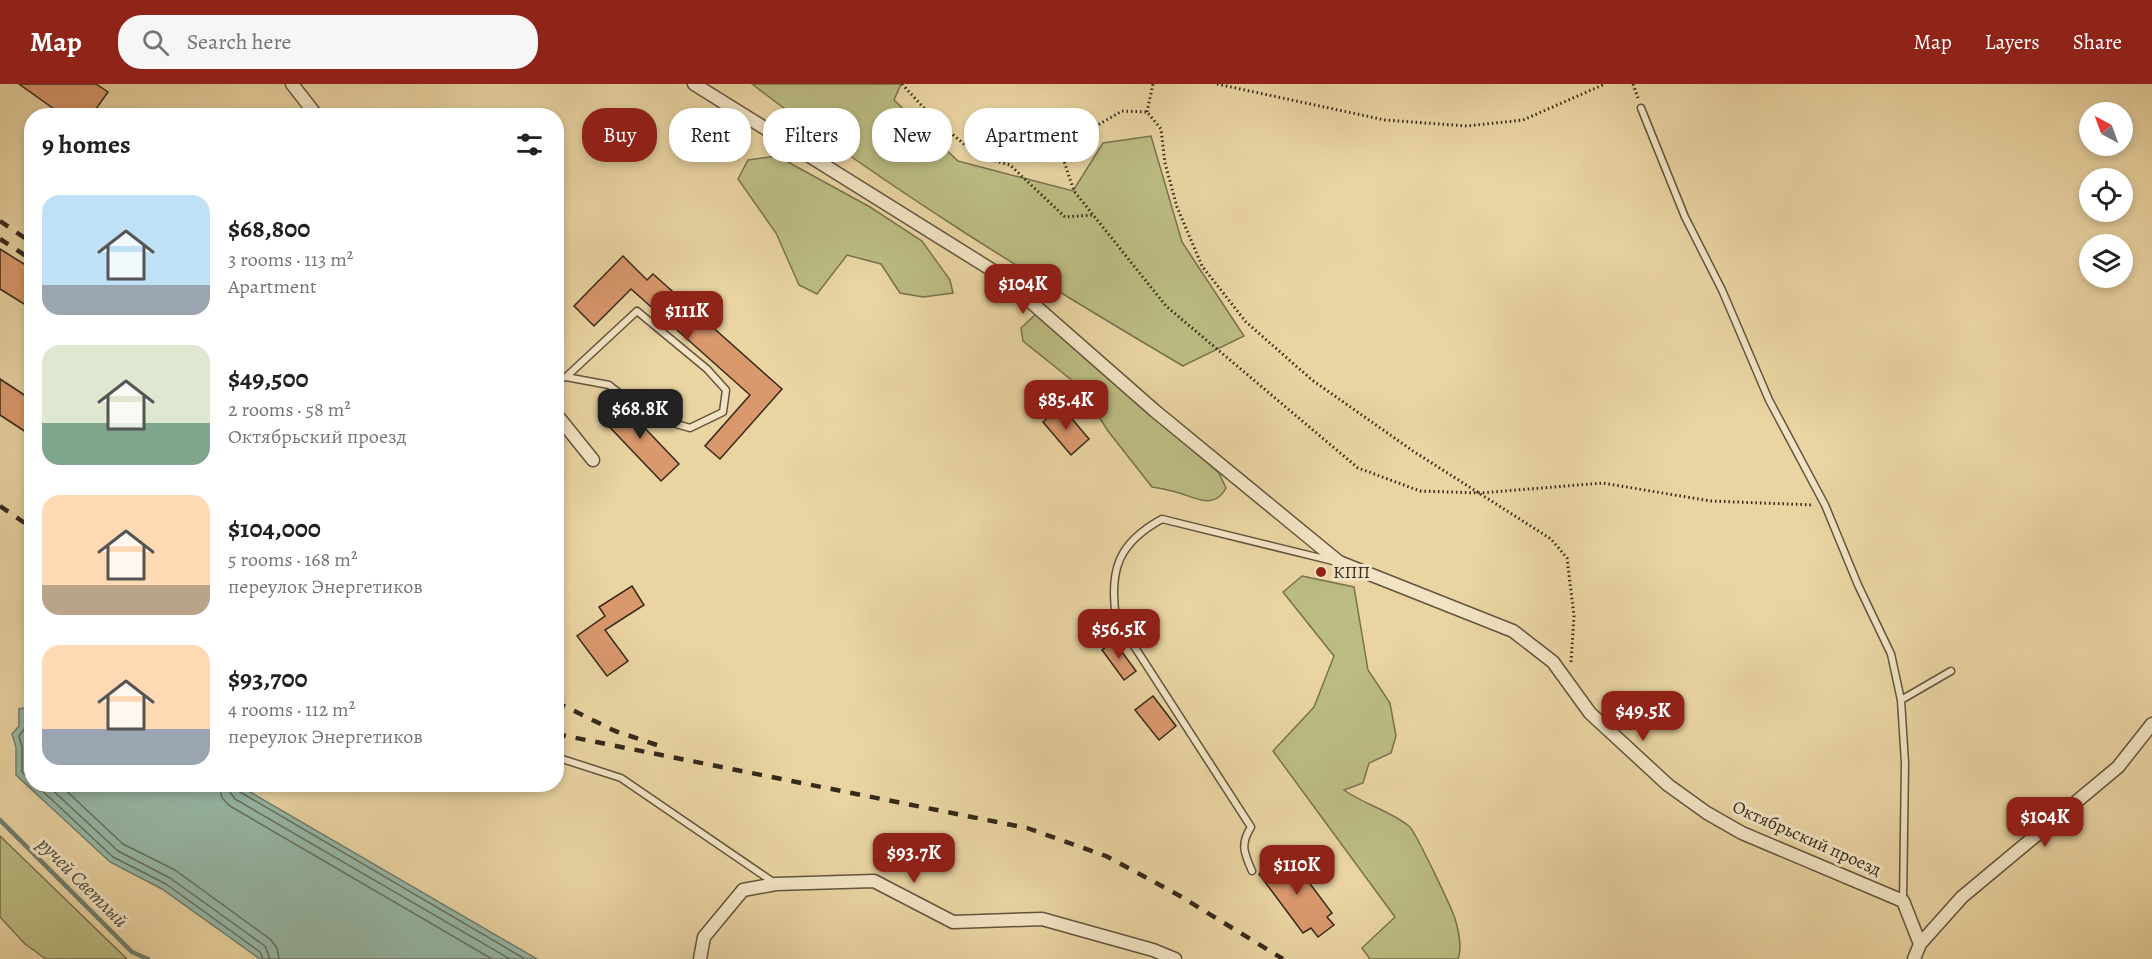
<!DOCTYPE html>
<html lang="en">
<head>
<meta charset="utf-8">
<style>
	:root { --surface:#fff; --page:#f6f6f6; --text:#202124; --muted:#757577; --accent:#8f2418 }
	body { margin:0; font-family:Alegreya,serif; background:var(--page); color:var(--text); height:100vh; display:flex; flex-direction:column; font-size:22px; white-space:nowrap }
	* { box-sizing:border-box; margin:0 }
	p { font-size:20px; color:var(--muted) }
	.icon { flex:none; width:33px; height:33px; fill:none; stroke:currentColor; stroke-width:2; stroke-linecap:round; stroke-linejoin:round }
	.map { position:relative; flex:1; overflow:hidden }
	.sheet { position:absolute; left:24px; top:24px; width:540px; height:684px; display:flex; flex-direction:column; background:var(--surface); border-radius:24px; box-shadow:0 3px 9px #0003 }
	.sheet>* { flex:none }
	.banner { position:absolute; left:582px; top:24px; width:570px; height:54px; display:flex; gap:12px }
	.needle { width:39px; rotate:319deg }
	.controls { position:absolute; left:2079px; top:18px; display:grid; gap:12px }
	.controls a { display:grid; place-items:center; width:54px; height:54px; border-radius:50%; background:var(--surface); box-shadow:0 3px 9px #0003; font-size:30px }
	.price { position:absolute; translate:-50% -51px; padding:0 14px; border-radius:12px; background:var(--accent); color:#fff; font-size:20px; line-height:39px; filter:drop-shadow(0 2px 3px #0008) }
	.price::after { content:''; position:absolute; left:50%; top:36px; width:18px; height:14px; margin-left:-9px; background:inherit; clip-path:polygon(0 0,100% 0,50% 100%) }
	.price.selected { background:#222; color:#fff }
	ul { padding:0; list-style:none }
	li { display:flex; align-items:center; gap:18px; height:150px; padding:0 18px }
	li span { display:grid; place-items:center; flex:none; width:168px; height:120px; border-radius:18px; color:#555 }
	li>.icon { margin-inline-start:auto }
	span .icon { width:72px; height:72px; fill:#fffc; stroke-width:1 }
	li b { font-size:26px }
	h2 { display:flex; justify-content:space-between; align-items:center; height:72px; padding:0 18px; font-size:26px }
	.pill { padding:0 21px; border-radius:24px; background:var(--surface); box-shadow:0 3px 9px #0003; font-size:21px; line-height:54px }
	.pill.selected { background:var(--accent); color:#fff }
	header { display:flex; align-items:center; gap:36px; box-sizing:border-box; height:84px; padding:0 30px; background:var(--accent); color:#fff }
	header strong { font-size:28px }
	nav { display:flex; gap:33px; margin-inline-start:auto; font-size:21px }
	.search { width:420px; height:54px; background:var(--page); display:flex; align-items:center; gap:15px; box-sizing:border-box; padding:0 21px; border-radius:24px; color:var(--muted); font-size:22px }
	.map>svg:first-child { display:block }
</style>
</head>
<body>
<header>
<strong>Map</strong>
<div class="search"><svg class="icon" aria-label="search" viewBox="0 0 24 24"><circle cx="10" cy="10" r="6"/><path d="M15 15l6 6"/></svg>Search here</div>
<nav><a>Map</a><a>Layers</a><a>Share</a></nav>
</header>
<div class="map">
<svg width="2152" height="875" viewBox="0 0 2152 875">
	<rect width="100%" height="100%" fill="#e9d4a2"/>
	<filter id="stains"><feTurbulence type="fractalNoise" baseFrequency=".00333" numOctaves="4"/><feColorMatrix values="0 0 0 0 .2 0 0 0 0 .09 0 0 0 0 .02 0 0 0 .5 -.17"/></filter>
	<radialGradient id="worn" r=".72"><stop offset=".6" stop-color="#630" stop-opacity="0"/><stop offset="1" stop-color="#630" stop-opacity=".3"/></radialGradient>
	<!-- green -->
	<path fill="#bbbc82" stroke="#78724e" stroke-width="1.5" d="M 752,0 L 901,0 L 894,16 L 958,77 L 1073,107 L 1103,59 L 1151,52 L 1182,158 L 1244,252 L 1183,282 C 1036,195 888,105 752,0 Z
		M 777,72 L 870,123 L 922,157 L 950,196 L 953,209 L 923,213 L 900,209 L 881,180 L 847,171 L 817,210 L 799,201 L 776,149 L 738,95 L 748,76 Z
		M 1036,230 L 1219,389 L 1226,404 C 1214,427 1195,413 1176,408 C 1168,406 1160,404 1152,403 L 1108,347 L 1079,302 L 1023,257 L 1021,244 Z
		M 1302,492 L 1354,503 L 1368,586 L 1390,619 L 1396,652 L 1391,669 L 1369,679 L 1363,699 L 1344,706 C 1365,721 1389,726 1409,742 C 1415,747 1454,828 1456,838 C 1459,849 1462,865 1458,875 L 1370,875 L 1362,864 L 1395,833 L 1273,667 L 1314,623 L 1334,572 L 1283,508 Z
		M 0,752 L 125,873 L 127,875 L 46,875 L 25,860 L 0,833 Z"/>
	<!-- water -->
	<path fill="#97b8a7" stroke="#707f6f" stroke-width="1.5" d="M 31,623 L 32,700 L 238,701 L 537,875 L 260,875 L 162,805 L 110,778 L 16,691 L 16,663 L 12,650 L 19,642 L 19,625 Z"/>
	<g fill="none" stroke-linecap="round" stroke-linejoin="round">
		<!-- shore -->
		<path stroke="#667061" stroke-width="1.5" d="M 32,629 L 25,631 L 25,644 L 19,652 L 22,663 L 22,688 L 32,697
			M 35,700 L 113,773 L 166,800 L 260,868 L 263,875
			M 46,700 L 118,767 L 170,794 L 265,862 L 270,875
			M 59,700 L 123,760 L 175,786 L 270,855 L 277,864 L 279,875
			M 219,700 L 222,714 L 230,722 L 492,875
			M 228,700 L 230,708 L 235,715 L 510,875
			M 236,700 L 240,708 L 525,875"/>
		<!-- stream -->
		<path stroke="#707f6f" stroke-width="4.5" d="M 0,736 L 132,868 L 148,875"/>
	</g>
	<!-- building -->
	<path fill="#da986d" stroke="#35291b" stroke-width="1.5" d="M 19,0 L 96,0 L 108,8 L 91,32 L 64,32 Z
		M 999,38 L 1012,47 L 1004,60 L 990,52 Z
		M 0,165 L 32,185 L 32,225 L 0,205 Z
		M 623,172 L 647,196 L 653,190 L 782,305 L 720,375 L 705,362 L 750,311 L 631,205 L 594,242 L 574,222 Z
		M 0,295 L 32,316 L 32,352 L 0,331 Z
		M 618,316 L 679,380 L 661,397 L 600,333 Z
		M 1061,322 L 1089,355 L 1071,371 L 1043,338 Z
		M 632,502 L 644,521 L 605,546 L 628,577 L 607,592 L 577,552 L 605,532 L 599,523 Z
		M 1114,557 L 1136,587 L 1124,596 L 1102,566 Z
		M 1153,612 L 1176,642 L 1159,656 L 1135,626 Z
		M 1287,769 L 1332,829 L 1327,833 L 1334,841 L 1318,853 L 1311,844 L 1303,849 L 1259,790 Z"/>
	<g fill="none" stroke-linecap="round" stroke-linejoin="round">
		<!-- service casing -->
		<g stroke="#62543d" stroke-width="9">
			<path id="service" d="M 1641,24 L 1685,133 L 1722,206 L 1769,316 L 1825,421 L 1858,501 L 1891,570 L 1901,616 L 1905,679 L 1903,816
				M 556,296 L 566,293 L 637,227 L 707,285 L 726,306 L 723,328 L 690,344 L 649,332 L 609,301 L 566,293
				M 1901,616 L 1951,587
				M 556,673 L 621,694 L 776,800
				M 1252,787 C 1244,769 1240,760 1251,743 L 1116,534 C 1109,486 1118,459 1162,435 L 1333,477"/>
		</g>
		<!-- minor casing -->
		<g stroke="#62543d" stroke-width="15">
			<path id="minor" d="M 292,0 L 317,32
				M 694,0 L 1000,191 L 1155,327 L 1339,478 L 1513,547 L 1553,578 L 1590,629 L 1668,701 L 1707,729 L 1742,749 L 1903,817 L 1920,860
				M 556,330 L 593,376
				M 700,875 L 704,853 L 743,806 L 776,800 L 874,797 L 953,838 L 1042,835 L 1153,866 L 1175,875
				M 1914,875 L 1920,860 L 1962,813 L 2118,683 L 2152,640"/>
		</g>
		<!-- path -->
		<path stroke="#35291b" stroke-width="3" stroke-dasharray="1.5 3" stroke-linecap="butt" d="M 902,0 L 933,34 L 964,60 L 992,76 L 1010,81 L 1065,133 L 1093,131
			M 1217,0 L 1385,36 L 1467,42 L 1523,36 L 1605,0
			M 1633,0 L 1638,14
			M 1147,28 L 1153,0
			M 1571,578 L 1574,532 L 1567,474 L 1551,455 L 1413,367 L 1312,296 L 1246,238 L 1202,182 L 1177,123 L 1165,79 L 1161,45 L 1147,28 L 1122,27 L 1084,49 L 1064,77 L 1074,107 L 1166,222 L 1358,384 L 1420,407 L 1480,409 L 1603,399 L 1710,417 L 1814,421"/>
		<!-- service -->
		<use href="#service" stroke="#f1e3c3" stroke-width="6"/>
		<!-- minor -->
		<use href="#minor" stroke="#f1e3c3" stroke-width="12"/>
		<!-- rail -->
		<path stroke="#35291b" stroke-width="4.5" stroke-dasharray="10 10" stroke-linecap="butt" d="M 0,137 L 32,159
			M 0,155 L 32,176
			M 0,422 L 32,444
			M 556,618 L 615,647 L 666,664
			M 556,650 L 1027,744 L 1106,772 L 1180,812 L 1283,875"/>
	</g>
	<!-- markers -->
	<circle fill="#8f2418" stroke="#f1e3c3" stroke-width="2" cx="1321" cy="488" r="6"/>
	<g text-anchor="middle" stroke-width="6" stroke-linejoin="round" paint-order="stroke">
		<!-- poi labels -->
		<g font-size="18" fill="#35291b" stroke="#f1e3c3" text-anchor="start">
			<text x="1333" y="494">КПП</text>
		</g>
		<!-- street labels -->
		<g font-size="18" fill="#35291b" stroke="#f1e3c3">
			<text transform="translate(1807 754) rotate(24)" y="6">Октябрьский проезд</text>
		</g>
		<!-- water labels -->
		<g font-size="20" font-style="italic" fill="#4e4d3e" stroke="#f1e3c3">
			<text transform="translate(83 798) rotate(45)" y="7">ручей Светлый</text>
		</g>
	</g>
	<rect width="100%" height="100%" filter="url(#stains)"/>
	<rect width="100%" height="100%" fill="url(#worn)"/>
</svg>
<div class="controls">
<a><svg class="needle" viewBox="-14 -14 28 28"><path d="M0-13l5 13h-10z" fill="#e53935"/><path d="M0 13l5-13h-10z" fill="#757577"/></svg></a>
<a><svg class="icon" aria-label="locate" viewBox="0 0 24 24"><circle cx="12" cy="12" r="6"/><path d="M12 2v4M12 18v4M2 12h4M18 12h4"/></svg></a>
<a><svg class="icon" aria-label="layers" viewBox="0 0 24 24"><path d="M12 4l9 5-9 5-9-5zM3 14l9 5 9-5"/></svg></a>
</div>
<b class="price" style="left:1023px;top:231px">$104K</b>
<b class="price" style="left:687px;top:258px">$111K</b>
<b class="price" style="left:1066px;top:347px">$85.4K</b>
<b class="price selected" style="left:640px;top:356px">$68.8K</b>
<b class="price" style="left:1119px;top:576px">$56.5K</b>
<b class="price" style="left:1643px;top:658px">$49.5K</b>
<b class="price" style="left:2045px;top:764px">$104K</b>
<b class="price" style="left:914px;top:800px">$93.7K</b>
<b class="price" style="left:1297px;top:812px">$110K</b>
<div class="banner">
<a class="pill selected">Buy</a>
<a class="pill">Rent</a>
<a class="pill">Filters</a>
<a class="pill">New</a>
<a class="pill">Apartment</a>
</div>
<section class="sheet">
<h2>9 homes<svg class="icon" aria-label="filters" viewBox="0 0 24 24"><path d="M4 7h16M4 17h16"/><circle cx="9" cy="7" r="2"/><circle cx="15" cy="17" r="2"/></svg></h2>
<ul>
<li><span style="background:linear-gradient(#bfe0f5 75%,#9aa5b1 0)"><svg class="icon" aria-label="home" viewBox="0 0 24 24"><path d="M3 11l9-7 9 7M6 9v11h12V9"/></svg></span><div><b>$68,800</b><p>3 rooms · 113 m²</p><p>Apartment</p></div></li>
<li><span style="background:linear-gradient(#dfe7d0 65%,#7fa58c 0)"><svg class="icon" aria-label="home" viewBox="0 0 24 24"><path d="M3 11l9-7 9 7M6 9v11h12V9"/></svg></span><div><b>$49,500</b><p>2 rooms · 58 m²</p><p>Октябрьский проезд</p></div></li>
<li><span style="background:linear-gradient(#ffd9b3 75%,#b9a48a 0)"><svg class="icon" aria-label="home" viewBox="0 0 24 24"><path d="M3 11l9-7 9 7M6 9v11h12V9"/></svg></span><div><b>$104,000</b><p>5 rooms · 168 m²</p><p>переулок Энергетиков</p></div></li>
<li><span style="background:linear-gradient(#ffd9b3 70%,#9aa5b1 0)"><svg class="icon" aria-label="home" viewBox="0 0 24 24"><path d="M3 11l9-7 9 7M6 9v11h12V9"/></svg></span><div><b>$93,700</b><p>4 rooms · 112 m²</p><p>переулок Энергетиков</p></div></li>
</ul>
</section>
</div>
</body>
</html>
